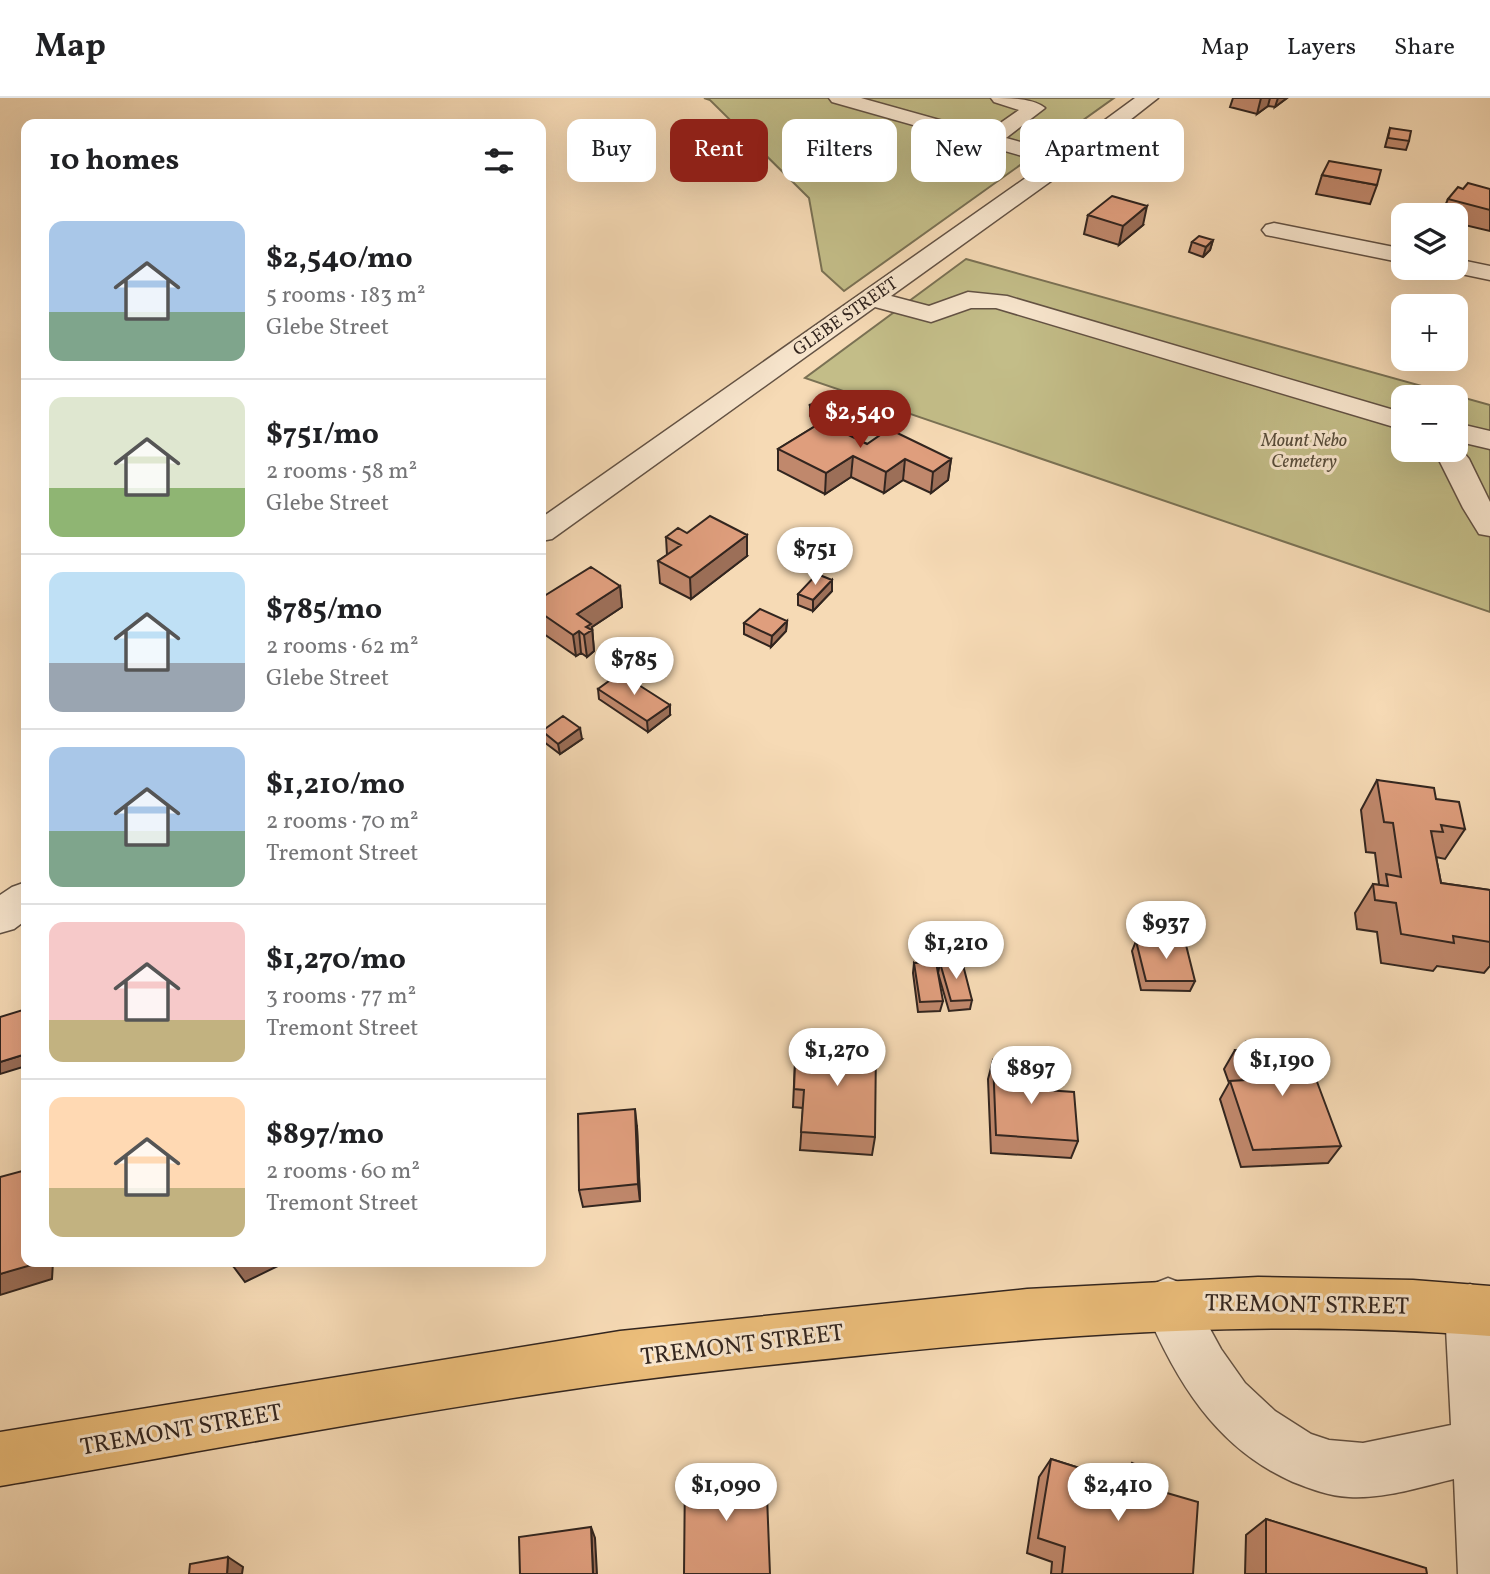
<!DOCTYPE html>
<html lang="en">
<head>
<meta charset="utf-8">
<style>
	:root { --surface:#fff; --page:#f6f6f6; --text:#202124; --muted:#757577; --line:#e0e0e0; --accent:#8f2418 }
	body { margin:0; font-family:Vollkorn,serif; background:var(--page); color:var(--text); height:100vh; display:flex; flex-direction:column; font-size:26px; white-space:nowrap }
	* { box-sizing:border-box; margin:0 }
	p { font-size:23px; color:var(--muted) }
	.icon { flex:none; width:38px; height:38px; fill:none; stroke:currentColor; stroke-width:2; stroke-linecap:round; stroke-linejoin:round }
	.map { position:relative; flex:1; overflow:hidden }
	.drawer { position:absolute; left:21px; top:21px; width:525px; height:1148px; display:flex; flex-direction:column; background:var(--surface); border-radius:14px; box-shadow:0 7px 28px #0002 }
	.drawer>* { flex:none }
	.hud { position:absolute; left:567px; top:21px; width:665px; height:63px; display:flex; gap:14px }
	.buttons { position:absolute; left:1391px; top:105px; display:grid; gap:14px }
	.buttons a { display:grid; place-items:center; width:77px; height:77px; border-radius:14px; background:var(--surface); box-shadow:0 7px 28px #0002; font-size:35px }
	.price { position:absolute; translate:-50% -60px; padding:0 16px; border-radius:24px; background:#fff; color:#222; font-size:23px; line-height:46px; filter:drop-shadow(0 2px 4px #0008) }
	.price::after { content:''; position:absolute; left:50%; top:42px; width:21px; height:16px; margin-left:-10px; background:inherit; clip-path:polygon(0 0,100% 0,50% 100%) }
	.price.active { background:var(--accent); color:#fff }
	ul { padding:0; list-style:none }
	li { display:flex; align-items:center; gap:21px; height:175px; padding:0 28px }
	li+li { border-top:2px solid var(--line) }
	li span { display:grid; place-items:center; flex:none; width:196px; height:140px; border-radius:14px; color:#555 }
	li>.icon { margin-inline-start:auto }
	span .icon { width:84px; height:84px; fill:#fffc; stroke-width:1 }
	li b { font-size:30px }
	h2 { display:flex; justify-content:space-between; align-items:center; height:84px; padding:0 28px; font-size:30px }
	.tag { padding:0 24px; border-radius:14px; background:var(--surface); box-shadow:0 7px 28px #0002; font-size:24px; line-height:63px }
	.tag.active { background:var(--accent); color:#fff }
	header { display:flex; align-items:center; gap:42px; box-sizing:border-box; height:98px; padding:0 35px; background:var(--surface); border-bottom:2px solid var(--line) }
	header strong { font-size:33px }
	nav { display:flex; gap:38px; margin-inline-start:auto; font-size:24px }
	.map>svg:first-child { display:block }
</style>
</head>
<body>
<header>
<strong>Map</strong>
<nav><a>Map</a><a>Layers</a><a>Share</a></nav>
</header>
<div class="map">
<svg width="1490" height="1476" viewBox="0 0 1490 1476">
	<rect width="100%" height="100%" fill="#f6dab5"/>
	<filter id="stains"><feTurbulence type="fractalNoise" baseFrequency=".00286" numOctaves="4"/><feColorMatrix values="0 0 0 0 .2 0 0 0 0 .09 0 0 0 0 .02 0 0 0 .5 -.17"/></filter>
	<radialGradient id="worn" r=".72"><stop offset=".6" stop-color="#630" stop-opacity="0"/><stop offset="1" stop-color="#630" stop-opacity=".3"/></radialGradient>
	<!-- green -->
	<path fill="#c3bd88" stroke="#7a7154" stroke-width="2" fill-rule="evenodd" d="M 704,0 L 1114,0 L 844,193 L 822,173 L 809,100 L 710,2 Z
		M 966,161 L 1490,307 L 1490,514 L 805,280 ZM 1404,299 L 1456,299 L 1456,352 L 1404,352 Z"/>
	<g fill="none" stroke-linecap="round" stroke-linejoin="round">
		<!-- minor casing -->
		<g stroke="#635244" stroke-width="3">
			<path id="minor" d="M 829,0 L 861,0 L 986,35 L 1019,12 L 994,4 L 991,0 C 1008,0 1033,0 1045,10 L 1006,40 L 1060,55 L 1135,0 L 1158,0 L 1065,73 L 891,198 L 929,208 L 968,194 L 1007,198 L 1404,315 L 1404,332 L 996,210 L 971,210 L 931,224 L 875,209 L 552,441 L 541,443 L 541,420 L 1047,65 L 832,4 Z
				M 1274,125 L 1404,151 L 1404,165 L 1266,137 L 1262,132 L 1266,127 Z
				M 1456,161 L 1490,168 L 1490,182 L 1447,173 L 1445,170 L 1456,170 Z
				M 1456,325 L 1490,333 L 1490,351 L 1456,343 Z
				M 1456,345 L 1469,361 L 1490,404 L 1490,438 L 1479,436 L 1463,410 L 1434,352 L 1456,352 Z
				M 26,784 L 26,822 L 14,831 L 0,835 L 0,797 L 12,789 Z
				M 1168,1180 L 1186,1187 L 1221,1251 L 1245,1285 L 1275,1313 L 1311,1336 L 1329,1342 L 1363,1345 L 1451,1327 L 1445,1211 L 1452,1193 L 1470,1186 L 1488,1193 L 1490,1198 L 1490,1476 L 1458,1476 L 1454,1381 C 1420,1389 1384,1401 1349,1399 C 1329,1398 1311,1391 1293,1384 C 1215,1350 1174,1280 1143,1205 L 1150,1187 Z"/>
		</g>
		<!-- major casing -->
		<g stroke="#32251f" stroke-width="3">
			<path id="major" d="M 1258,1179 L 1413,1182 L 1490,1188 L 1490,1238 C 1279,1221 1075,1235 865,1257 C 770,1267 675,1276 580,1290 C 386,1318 193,1355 0,1388 L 0,1334 L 620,1233 L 1027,1191 Z"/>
		</g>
		<!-- minor -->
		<use href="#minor" fill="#f9e7cf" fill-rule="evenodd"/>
		<!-- major -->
		<use href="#major" fill="#ebbd7a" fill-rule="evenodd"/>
	</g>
	<!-- wall -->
	<path fill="#c0886c" stroke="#32251f" stroke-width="2" d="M 1233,0 L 1287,0 L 1275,9 L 1268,8 L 1257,16 L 1230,9 Z
		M 1390,30 L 1409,43 L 1406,52 L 1385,49 Z
		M 1322,77 L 1377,87 L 1370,106 L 1316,96 Z
		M 1463,91 L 1490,91 L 1490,133 L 1456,125 L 1456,117 L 1441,117 L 1448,101 Z
		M 1088,117 L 1143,127 L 1119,147 L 1084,136 Z
		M 1213,142 L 1210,152 L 1203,159 L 1189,154 L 1192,144 Z
		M 810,307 L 859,317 L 837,331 L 867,346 L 951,361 L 948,382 L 931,395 L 903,382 L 884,395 L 851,379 L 825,396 L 778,372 L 778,351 L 822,324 L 810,318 Z
		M 666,439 L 747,458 L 691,501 L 660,485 L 658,463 L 667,457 Z
		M 832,482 L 832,493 L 813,513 L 798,507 L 798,496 Z
		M 620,488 L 622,509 L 592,529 L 594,553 L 587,559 L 581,555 L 576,558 L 541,534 L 541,500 Z
		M 787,523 L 786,533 L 771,549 L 744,536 L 744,525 Z
		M 598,591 L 670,617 L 648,634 L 599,601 Z
		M 542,633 L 582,641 L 560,656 L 544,644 Z
		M 1377,682 L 1436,701 L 1465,731 L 1445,761 L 1436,759 L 1441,785 L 1490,792 L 1490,868 L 1484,875 L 1437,868 L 1433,873 L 1381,865 L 1377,834 L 1357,831 L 1355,815 L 1373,786 L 1379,787 L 1379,786 L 1375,755 L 1366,754 L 1361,712 Z
		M 1136,843 L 1195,883 L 1190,893 L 1141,892 L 1132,853 Z
		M 914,865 L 943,903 L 940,913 L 918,914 L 913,875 Z
		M 940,865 L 972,902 L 970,911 L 949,913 L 938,875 Z
		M 796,942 L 875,1039 L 872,1057 L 800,1052 L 803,1010 L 793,1009 Z
		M 1246,944 L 1341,1048 L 1328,1065 L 1241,1069 L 1220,1001 L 1229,985 L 1224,971 L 1235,952 L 1241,952 Z
		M 993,962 L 1031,991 L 1078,1043 L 1071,1060 L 991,1055 L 988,981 Z
		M 637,1029 L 640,1103 L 583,1109 L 579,1092 Z
		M 1051,1361 L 1117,1382 L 1132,1365 L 1160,1393 L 1193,1476 L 1051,1476 L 1052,1464 L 1027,1455 L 1039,1379 Z
		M 1266,1421 L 1427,1476 L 1245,1476 L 1246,1437 Z"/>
	<!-- shaded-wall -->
	<path fill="#9c6f58" stroke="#32251f" stroke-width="2" d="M 1261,0 L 1270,0 L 1268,8 L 1257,16 Z
		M 1278,0 L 1287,0 L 1275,9 Z
		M 1147,108 L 1143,127 L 1119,147 L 1123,128 Z
		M 1213,142 L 1210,152 L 1203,159 L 1206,149 Z
		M 860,306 L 859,317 L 836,331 L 836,321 Z
		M 853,358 L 851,379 L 825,396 L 826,375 Z
		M 905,361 L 903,382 L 884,395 L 886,374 Z
		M 951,361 L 948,382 L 931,395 L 933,374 Z
		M 747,437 L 747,458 L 691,501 L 690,480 Z
		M 832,482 L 832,493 L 813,513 L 813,502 Z
		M 620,488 L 622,509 L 592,529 L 594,553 L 587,559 L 584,537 L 577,516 Z
		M 787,523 L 786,533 L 771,549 L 772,538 Z
		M 579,533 L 581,555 L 576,558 L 573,537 Z
		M 670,607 L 670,617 L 648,634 L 647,623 Z
		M 580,630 L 582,641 L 560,656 L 558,646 Z
		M 26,956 L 26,968 L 0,976 L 0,964 Z
		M 635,1011 L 637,1029 L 640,1103 L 638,1086 Z
		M 35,1164 L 53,1164 L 52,1181 L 0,1197 L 0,1176 Z
		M 242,1164 L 286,1164 L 245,1184 L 233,1168 Z
		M 591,1429 L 595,1440 L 597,1476 L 593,1476 Z
		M 228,1459 L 243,1469 L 242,1476 L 227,1476 Z"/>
	<!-- building -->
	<path fill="#df9e7d" stroke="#32251f" stroke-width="2" d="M 1390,30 L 1411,33 L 1409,43 L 1388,40 Z
		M 1329,63 L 1381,72 L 1377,87 L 1322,77 Z
		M 1468,85 L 1490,91 L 1490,112 L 1448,101 L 1458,89 L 1463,91 Z
		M 1112,98 L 1147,108 L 1123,128 L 1088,117 Z
		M 1199,138 L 1213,142 L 1206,149 L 1192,144 Z
		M 834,293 L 860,306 L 836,321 L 810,307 Z
		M 822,324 L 867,346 L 889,331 L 951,361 L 933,374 L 905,361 L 886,374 L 853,358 L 826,375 L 778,351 Z
		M 710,418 L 747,437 L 690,480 L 658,463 L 681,447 L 666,439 L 678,430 L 687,435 Z
		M 591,469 L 620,488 L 577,516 L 591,526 L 586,529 L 592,532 L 584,537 L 579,533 L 573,537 L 541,515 L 541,500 Z
		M 817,476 L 832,482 L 813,502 L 798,496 Z
		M 760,511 L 787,523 L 772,538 L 744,525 Z
		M 620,575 L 670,607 L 647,623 L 598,591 Z
		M 563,618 L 580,630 L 558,646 L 542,633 Z
		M 1377,682 L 1434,690 L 1436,701 L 1459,704 L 1465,731 L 1441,727 L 1443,734 L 1431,733 L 1441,785 L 1490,792 L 1490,844 L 1453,838 L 1454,845 L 1401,836 L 1396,805 L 1375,802 L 1373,786 L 1388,788 L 1386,776 L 1401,779 L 1393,725 L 1384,724 Z
		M 1136,843 L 1185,843 L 1195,883 L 1146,883 Z
		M 962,863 L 972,902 L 951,903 L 940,865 Z
		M 936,864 L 943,903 L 920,904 L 914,865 Z
		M 26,911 L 26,956 L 0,964 L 0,919 Z
		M 1301,941 L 1341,1048 L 1253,1052 L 1230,983 L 1245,982 L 1235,952 L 1249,952 L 1246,944 Z
		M 796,942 L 876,948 L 875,1039 L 801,1034 L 804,992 L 794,991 Z
		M 993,962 L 1029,964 L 1031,991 L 1074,994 L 1078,1043 L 996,1037 Z
		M 635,1011 L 638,1086 L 579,1092 L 578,1016 Z
		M 26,1072 L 26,1164 L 35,1164 L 35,1166 L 0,1176 L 0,1079 Z
		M 231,1164 L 242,1164 L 233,1168 Z
		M 1051,1361 L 1130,1386 L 1132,1365 L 1162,1375 L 1160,1393 L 1198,1404 L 1193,1476 L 1062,1476 L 1065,1449 L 1038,1440 Z
		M 766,1372 L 770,1476 L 684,1476 L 685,1375 Z
		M 1266,1421 L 1426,1470 L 1427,1476 L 1266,1476 Z
		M 591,1429 L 593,1476 L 520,1476 L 519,1439 Z
		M 228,1459 L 227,1476 L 189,1476 L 190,1466 Z"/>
	<g text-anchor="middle" stroke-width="6" stroke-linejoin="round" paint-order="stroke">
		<!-- far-street labels -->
		<g font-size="18" fill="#32251f" stroke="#f9e7cf">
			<text transform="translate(845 218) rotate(-35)" y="6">GLEBE STREET</text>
		</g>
		<!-- far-park labels -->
		<g font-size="18" font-style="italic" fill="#564b39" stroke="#f9e7cf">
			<text x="1304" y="348">Mount Nebo<tspan x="1304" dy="21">Cemetery</tspan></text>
		</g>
		<!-- near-street labels -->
		<g font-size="24" fill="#32251f" stroke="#f9e7cf">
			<text transform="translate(1307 1206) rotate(1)" y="8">TREMONT STREET</text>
			<text transform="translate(742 1246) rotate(-7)" y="8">TREMONT STREET</text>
			<text transform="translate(181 1331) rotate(-10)" y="8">TREMONT STREET</text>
		</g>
	</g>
	<rect width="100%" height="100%" filter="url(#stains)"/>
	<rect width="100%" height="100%" fill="url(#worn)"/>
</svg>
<div class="buttons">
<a><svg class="icon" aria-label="layers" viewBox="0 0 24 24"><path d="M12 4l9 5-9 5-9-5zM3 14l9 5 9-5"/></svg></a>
<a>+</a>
<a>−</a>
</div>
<b class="price active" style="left:860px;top:352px">$2,540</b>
<b class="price" style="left:815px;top:489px">$751</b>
<b class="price" style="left:634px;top:599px">$785</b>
<b class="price" style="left:1166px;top:863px">$937</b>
<b class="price" style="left:956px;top:883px">$1,210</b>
<b class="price" style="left:837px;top:990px">$1,270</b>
<b class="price" style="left:1282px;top:1000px">$1,190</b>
<b class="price" style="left:1031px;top:1008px">$897</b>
<b class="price" style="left:726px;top:1425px">$1,090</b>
<b class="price" style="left:1118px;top:1425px">$2,410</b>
<div class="hud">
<a class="tag">Buy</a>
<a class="tag active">Rent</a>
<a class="tag">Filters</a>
<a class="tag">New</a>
<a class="tag">Apartment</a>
</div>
<section class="drawer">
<h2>10 homes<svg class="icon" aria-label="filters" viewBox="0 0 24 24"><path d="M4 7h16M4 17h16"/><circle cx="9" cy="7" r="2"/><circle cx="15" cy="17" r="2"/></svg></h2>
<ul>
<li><span style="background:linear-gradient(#a9c7e8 65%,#7fa58c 0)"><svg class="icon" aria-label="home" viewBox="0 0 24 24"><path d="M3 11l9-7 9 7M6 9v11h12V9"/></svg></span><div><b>$2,540/mo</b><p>5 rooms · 183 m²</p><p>Glebe Street</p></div></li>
<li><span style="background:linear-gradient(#dfe7d0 65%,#8fb573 0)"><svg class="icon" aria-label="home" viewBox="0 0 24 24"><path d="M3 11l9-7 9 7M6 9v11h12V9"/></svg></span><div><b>$751/mo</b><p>2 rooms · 58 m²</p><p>Glebe Street</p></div></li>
<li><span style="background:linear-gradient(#bfe0f5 65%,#9aa5b1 0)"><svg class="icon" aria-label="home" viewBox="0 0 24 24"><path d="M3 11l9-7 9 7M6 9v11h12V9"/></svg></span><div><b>$785/mo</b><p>2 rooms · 62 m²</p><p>Glebe Street</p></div></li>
<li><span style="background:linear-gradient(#a9c7e8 60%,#7fa58c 0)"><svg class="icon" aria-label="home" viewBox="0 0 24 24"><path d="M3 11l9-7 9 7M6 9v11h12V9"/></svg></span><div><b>$1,210/mo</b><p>2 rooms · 70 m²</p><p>Tremont Street</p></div></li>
<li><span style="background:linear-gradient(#f6c9c9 70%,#c2b280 0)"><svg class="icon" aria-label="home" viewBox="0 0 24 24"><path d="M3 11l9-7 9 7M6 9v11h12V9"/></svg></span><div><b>$1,270/mo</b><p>3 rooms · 77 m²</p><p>Tremont Street</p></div></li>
<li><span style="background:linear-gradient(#ffd9b3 65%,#c2b280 0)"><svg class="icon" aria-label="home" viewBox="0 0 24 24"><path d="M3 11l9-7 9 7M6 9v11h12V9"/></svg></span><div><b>$897/mo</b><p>2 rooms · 60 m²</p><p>Tremont Street</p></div></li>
</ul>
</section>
</div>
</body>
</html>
